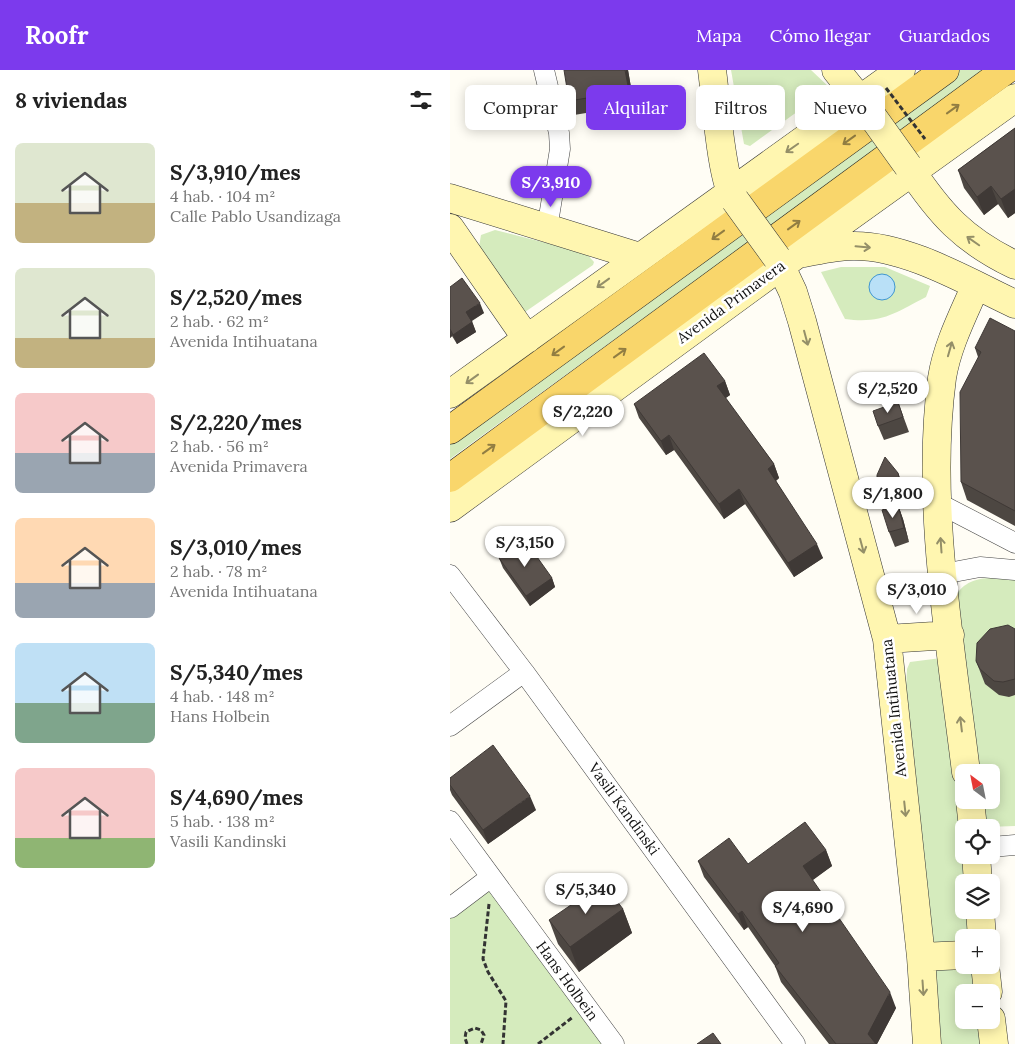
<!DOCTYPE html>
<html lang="es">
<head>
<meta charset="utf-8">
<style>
	:root { --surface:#fff; --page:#f6f6f6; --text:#222; --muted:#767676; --accent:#7c3aed }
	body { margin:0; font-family:Lora,serif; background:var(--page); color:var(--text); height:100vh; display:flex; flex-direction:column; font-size:19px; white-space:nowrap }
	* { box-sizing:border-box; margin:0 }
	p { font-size:16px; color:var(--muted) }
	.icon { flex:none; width:28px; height:28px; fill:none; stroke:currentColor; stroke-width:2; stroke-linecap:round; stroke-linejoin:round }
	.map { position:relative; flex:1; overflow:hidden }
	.side { display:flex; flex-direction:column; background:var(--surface); width:450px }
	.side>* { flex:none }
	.guide { position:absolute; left:15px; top:15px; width:475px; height:45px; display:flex; gap:10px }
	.needle { width:32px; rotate:328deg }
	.buttons { position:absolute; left:505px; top:694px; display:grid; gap:10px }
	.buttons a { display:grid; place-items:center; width:45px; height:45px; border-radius:8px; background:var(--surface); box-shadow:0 2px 12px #0003; font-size:25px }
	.price { position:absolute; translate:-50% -42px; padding:0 11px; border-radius:18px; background:#fff; color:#222; font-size:16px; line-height:32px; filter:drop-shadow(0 1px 2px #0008) }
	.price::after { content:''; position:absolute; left:50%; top:30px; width:15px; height:11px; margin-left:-8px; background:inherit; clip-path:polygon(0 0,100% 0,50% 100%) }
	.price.active { background:var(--accent); color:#fff }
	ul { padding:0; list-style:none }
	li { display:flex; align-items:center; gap:15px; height:125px; padding:0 15px }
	li span { display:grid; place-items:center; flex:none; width:140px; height:100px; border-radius:8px; color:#555 }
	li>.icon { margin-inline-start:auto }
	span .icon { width:60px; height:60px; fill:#fffc; stroke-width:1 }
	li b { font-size:21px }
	h2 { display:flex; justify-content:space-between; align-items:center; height:60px; padding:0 15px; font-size:21px }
	.tag { padding:0 18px; border-radius:8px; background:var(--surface); box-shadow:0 2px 12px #0003; font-size:18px; line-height:45px }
	.tag.active { background:var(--accent); color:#fff }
	header { display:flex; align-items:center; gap:30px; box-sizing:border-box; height:70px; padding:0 25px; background:var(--accent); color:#fff }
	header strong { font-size:24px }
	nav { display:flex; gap:28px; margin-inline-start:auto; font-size:18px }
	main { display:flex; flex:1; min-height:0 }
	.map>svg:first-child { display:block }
</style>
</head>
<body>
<header>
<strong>Roofr</strong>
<nav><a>Mapa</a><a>Cómo llegar</a><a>Guardados</a></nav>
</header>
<main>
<section class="side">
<h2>8 viviendas<svg class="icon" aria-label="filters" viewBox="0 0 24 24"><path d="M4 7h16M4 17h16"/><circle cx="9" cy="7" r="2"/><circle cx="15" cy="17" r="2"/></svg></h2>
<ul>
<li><span style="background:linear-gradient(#dfe7d0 60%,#c2b280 0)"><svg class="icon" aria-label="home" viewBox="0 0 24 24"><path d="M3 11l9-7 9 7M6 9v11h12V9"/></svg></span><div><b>S/3,910/mes</b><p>4 hab. · 104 m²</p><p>Calle Pablo Usandizaga</p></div></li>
<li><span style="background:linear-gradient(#dfe7d0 70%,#c2b280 0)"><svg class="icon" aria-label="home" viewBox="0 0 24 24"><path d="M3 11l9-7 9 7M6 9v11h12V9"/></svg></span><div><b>S/2,520/mes</b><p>2 hab. · 62 m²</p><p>Avenida Intihuatana</p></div></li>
<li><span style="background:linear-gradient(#f6c9c9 60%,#9aa5b1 0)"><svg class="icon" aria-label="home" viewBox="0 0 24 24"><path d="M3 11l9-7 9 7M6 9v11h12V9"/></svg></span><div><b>S/2,220/mes</b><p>2 hab. · 56 m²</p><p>Avenida Primavera</p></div></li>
<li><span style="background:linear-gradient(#ffd9b3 65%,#9aa5b1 0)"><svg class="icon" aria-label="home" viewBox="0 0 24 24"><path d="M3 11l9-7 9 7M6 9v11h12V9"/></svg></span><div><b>S/3,010/mes</b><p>2 hab. · 78 m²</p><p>Avenida Intihuatana</p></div></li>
<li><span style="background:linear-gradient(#bfe0f5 60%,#7fa58c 0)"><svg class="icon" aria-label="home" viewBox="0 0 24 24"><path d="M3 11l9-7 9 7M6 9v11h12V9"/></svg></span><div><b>S/5,340/mes</b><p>4 hab. · 148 m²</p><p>Hans Holbein</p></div></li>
<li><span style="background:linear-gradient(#f6c9c9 70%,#8fb573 0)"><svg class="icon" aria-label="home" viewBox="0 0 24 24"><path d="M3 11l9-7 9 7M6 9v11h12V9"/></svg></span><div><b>S/4,690/mes</b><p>5 hab. · 138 m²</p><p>Vasili Kandinski</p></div></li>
</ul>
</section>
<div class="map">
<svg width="565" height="974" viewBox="0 0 565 974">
	<rect width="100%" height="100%" fill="#fffdf5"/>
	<!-- green -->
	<path fill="#d5ebbd" d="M 281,0 L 361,0 L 380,18 L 300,76 L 294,74 Z
		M 509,0 L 535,0 L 0,389 L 0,371 Z
		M 45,160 L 136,183 L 144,192 L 143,195 L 75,242 L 29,177 L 31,165 Z
		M 391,197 L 435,197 L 480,216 L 476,227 C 445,243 432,254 395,249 L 371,202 Z
		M 565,509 L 565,756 L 537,757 L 533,730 L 541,730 L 541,702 L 530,702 L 507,524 C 520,504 544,508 565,509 Z
		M 499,587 L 514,725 L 514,785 L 523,812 L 514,812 L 514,840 L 526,840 L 524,867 L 514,868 L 514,877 L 484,879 L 455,637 L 457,599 L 460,592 Z
		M 41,816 L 156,974 L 0,974 L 0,847 Z
		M 485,895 L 526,895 L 529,922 L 514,922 L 514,950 L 532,950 L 534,974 L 490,974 Z"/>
	<!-- water -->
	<path fill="#b9e0f7" stroke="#3f96cf" d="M419 217a13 13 0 1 1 26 0a13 13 0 1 1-26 0Z"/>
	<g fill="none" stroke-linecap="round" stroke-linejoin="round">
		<!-- street casing -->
		<g stroke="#444" stroke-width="21">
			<path id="street" d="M 94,0 L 109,63 L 110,79 L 97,159
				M 488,433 L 565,473
				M 493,504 L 530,497 L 565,500
				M 0,505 L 74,602 L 345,974
				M 0,656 L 74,602
				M 0,751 L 164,974
				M 541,777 L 565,775
				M 0,838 L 41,807"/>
		</g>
		<!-- secondary casing -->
		<g stroke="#333" stroke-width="29">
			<path id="secondary" d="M 262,0 C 266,28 271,111 285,130
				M 386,0 L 415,36
				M 458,96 C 490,144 513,170 565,195
				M 0,128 L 190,187
				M 0,158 L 77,269
				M 354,183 C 370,180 387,176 403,176 C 456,175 518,212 565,234
				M 327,188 L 343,222 L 352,251 L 437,569 L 471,887 L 477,974
				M 0,324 L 451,0
				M 0,438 L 321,203 L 565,28
				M 437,569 L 500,565
				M 516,702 C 501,577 475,434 492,308 C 497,276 513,245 526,215
				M 520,730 L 523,758
				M 526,785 L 528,812
				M 530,840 L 532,868
				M 471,887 L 514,885
				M 535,895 L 538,922
				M 541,949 L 544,974"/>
		</g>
		<!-- primary casing -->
		<g stroke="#222" stroke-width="29">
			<path id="primary" d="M 0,360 L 495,0
				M 0,408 L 556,0"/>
		</g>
		<!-- path -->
		<path stroke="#333" stroke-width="3" stroke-dasharray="5 2.5" stroke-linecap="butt" d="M 39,834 L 33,889 L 38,902 L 56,931 L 53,974
			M 17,974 L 15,968 L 16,962 L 25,958 L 31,960 L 34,965 L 31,974
			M 88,974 L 123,947"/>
		<!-- street -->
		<use href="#street" stroke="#fff" stroke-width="20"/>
		<!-- secondary -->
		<use href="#secondary" stroke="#fff6b0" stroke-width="28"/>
		<!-- primary -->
		<use href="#primary" stroke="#f9d66b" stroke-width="28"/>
		<!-- secondary-bridge casing -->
		<g stroke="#333" stroke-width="29" stroke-linecap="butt">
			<path id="secondary-bridge" d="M 415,36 L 458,96
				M 285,130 L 327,188"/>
		</g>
		<!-- path-bridge -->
		<path stroke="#333" stroke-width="3" stroke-dasharray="5 2.5" stroke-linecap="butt" d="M 436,18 L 475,69"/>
		<!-- secondary-bridge -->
		<use href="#secondary-bridge" stroke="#fff6b0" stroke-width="28"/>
	</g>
	<!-- wall -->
	<path fill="#4d4742" d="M 178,0 L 184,35 L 124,45 L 119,31 Z
		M 565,58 L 565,143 L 558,148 L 548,134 L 534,145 L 514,118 L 508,100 Z
		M 0,217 L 34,243 L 22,251 L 26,262 L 7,274 L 2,266 L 0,268 Z
		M 565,261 L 565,456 L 517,430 L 511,412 L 528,287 L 525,278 Z
		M 275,311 L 280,325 L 275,328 L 324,394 L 329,408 L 326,411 L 373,488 L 344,507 L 295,434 L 274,449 L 224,380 L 216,385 L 189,348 L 184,334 Z
		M 448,332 L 459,362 L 434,370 L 428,356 Z
		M 427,412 L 452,414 L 454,421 L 445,436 L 448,435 L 453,449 L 459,472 L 445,477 L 439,462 L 443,436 L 431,424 Z
		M 49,488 L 102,508 L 105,517 L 80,536 L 53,498 Z
		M 565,559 L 565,625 L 559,627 L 549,625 L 535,614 L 526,591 Z
		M 0,708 L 86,740 L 38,774 L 2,725 L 0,720 Z
		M 376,780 L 382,796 L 362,810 L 446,938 L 427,974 L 379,974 L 331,912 L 325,896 L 298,857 L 294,860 L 254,807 L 248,791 L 298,794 Z
		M 173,839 L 182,863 L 129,902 L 108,874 L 99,850 Z"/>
	<!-- shaded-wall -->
	<path fill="#3f3936" d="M 175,0 L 178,0 L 184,35 L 179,21 Z
		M 541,116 L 548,134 L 534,145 L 527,127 Z
		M 565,119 L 565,143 L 558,148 L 551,129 Z
		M 30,233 L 34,243 L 19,252 L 16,242 Z
		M 22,252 L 26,262 L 7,274 L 3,265 Z
		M 0,260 L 2,266 L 0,268 Z
		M 275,311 L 280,325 L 272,331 L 267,316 Z
		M 219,365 L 224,380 L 216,385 L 211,371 Z
		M 324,394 L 329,408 L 323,413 L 318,399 Z
		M 448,403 L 452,414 L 454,421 L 444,437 L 440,426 Z
		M 289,419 L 295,434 L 274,449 L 269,434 Z
		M 448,435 L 453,449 L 459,472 L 454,458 Z
		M 367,474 L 373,488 L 344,507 L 338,493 Z
		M 102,508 L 105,517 L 80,536 L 76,526 Z
		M 80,726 L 86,740 L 38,774 L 33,760 Z
		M 376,780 L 382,796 L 359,813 L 353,796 Z
		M 173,839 L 182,863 L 129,902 L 120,877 Z
		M 292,841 L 298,857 L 294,860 L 288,844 Z
		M 440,922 L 446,938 L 427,974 L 422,974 L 418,964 Z"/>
	<!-- building -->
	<path fill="#5a524d" stroke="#3f3936" d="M 114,0 L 175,0 L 179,21 L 119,31 Z
		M 565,58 L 565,119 L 551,129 L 541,116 L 527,127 L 508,100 Z
		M 12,208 L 30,233 L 16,242 L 22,252 L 3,265 L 0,259 L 0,217 Z
		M 540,248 L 565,261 L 565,441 L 511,412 L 510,322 L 531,282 L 525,278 Z
		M 254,283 L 275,311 L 267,316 L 324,394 L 318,399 L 367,474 L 338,493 L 289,419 L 269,434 L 219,365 L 211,371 L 184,334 Z
		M 448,332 L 453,347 L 428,356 L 423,341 Z
		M 435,387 L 448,403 L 450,410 L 440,426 L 427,412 L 427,405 Z
		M 448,435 L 454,458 L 439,462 L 432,440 Z
		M 75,470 L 102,508 L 76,526 L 49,488 Z
		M 558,555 L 565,559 L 565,609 L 553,612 L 544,611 L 530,599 L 526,591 L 527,573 L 540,559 Z
		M 43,675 L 80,726 L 33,760 L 0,715 L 0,708 Z
		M 355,752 L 376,780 L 353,796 L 440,922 L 418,964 L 426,974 L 386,974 L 325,896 L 329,893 L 292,841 L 288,844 L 248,791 L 279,768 L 298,794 Z
		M 153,813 L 173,839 L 120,877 L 99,850 Z
		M 263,963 L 271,974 L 247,974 Z"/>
	<!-- one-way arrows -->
	<defs><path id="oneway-shaft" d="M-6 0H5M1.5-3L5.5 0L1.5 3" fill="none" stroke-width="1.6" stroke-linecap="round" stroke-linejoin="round" transform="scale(1.25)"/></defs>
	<g stroke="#917d42">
		<use href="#oneway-shaft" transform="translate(503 39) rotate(-36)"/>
		<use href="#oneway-shaft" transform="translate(399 70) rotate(144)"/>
		<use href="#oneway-shaft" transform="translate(344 155) rotate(-36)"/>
		<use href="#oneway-shaft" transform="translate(268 165) rotate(144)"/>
		<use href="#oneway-shaft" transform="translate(108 281) rotate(144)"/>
		<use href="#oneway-shaft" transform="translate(170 283) rotate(-36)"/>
		<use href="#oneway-shaft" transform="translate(39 379) rotate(-36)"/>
	</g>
	<g stroke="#948f68">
		<use href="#oneway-shaft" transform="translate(342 78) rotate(145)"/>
		<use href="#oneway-shaft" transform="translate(523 171) rotate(-145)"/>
		<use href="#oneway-shaft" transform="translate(413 177) rotate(5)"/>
		<use href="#oneway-shaft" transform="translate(153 213) rotate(144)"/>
		<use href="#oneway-shaft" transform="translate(356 268) rotate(75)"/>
		<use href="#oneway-shaft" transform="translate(500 279) rotate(-74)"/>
		<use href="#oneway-shaft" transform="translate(22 309) rotate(144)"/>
		<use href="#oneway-shaft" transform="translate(491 475) rotate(-94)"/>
		<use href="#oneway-shaft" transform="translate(412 476) rotate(75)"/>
		<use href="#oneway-shaft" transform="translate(511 654) rotate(-97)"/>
		<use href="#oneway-shaft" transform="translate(455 739) rotate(84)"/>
		<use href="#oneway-shaft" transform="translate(473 918) rotate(86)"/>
	</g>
	<g text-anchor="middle" stroke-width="5" stroke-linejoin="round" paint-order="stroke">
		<!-- street labels -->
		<g font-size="15" fill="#111" stroke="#fff">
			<text transform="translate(281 232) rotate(-36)" y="5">Avenida Primavera</text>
			<text transform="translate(444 638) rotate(-96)" y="5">Avenida Intihuatana</text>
			<text transform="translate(174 739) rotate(54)" y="5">Vasili Kandinski</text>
			<text transform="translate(117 911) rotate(54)" y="5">Hans Holbein</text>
		</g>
	</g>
</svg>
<div class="buttons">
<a><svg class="needle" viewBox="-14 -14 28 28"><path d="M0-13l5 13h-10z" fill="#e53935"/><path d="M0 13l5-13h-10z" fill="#767676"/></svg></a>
<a><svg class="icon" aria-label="locate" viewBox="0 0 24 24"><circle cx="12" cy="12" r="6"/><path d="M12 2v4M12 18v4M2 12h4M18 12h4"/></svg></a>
<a><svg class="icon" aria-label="layers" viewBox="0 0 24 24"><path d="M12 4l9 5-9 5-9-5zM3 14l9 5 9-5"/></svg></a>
<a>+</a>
<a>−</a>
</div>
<b class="price active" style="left:101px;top:138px">S/3,910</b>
<b class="price" style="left:438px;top:344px">S/2,520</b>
<b class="price" style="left:133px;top:367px">S/2,220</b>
<b class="price" style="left:443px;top:449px">S/1,800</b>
<b class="price" style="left:75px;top:498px">S/3,150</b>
<b class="price" style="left:467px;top:545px">S/3,010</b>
<b class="price" style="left:136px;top:845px">S/5,340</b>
<b class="price" style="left:353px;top:863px">S/4,690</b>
<div class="guide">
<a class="tag">Comprar</a>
<a class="tag active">Alquilar</a>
<a class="tag">Filtros</a>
<a class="tag">Nuevo</a>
</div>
</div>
</main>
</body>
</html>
